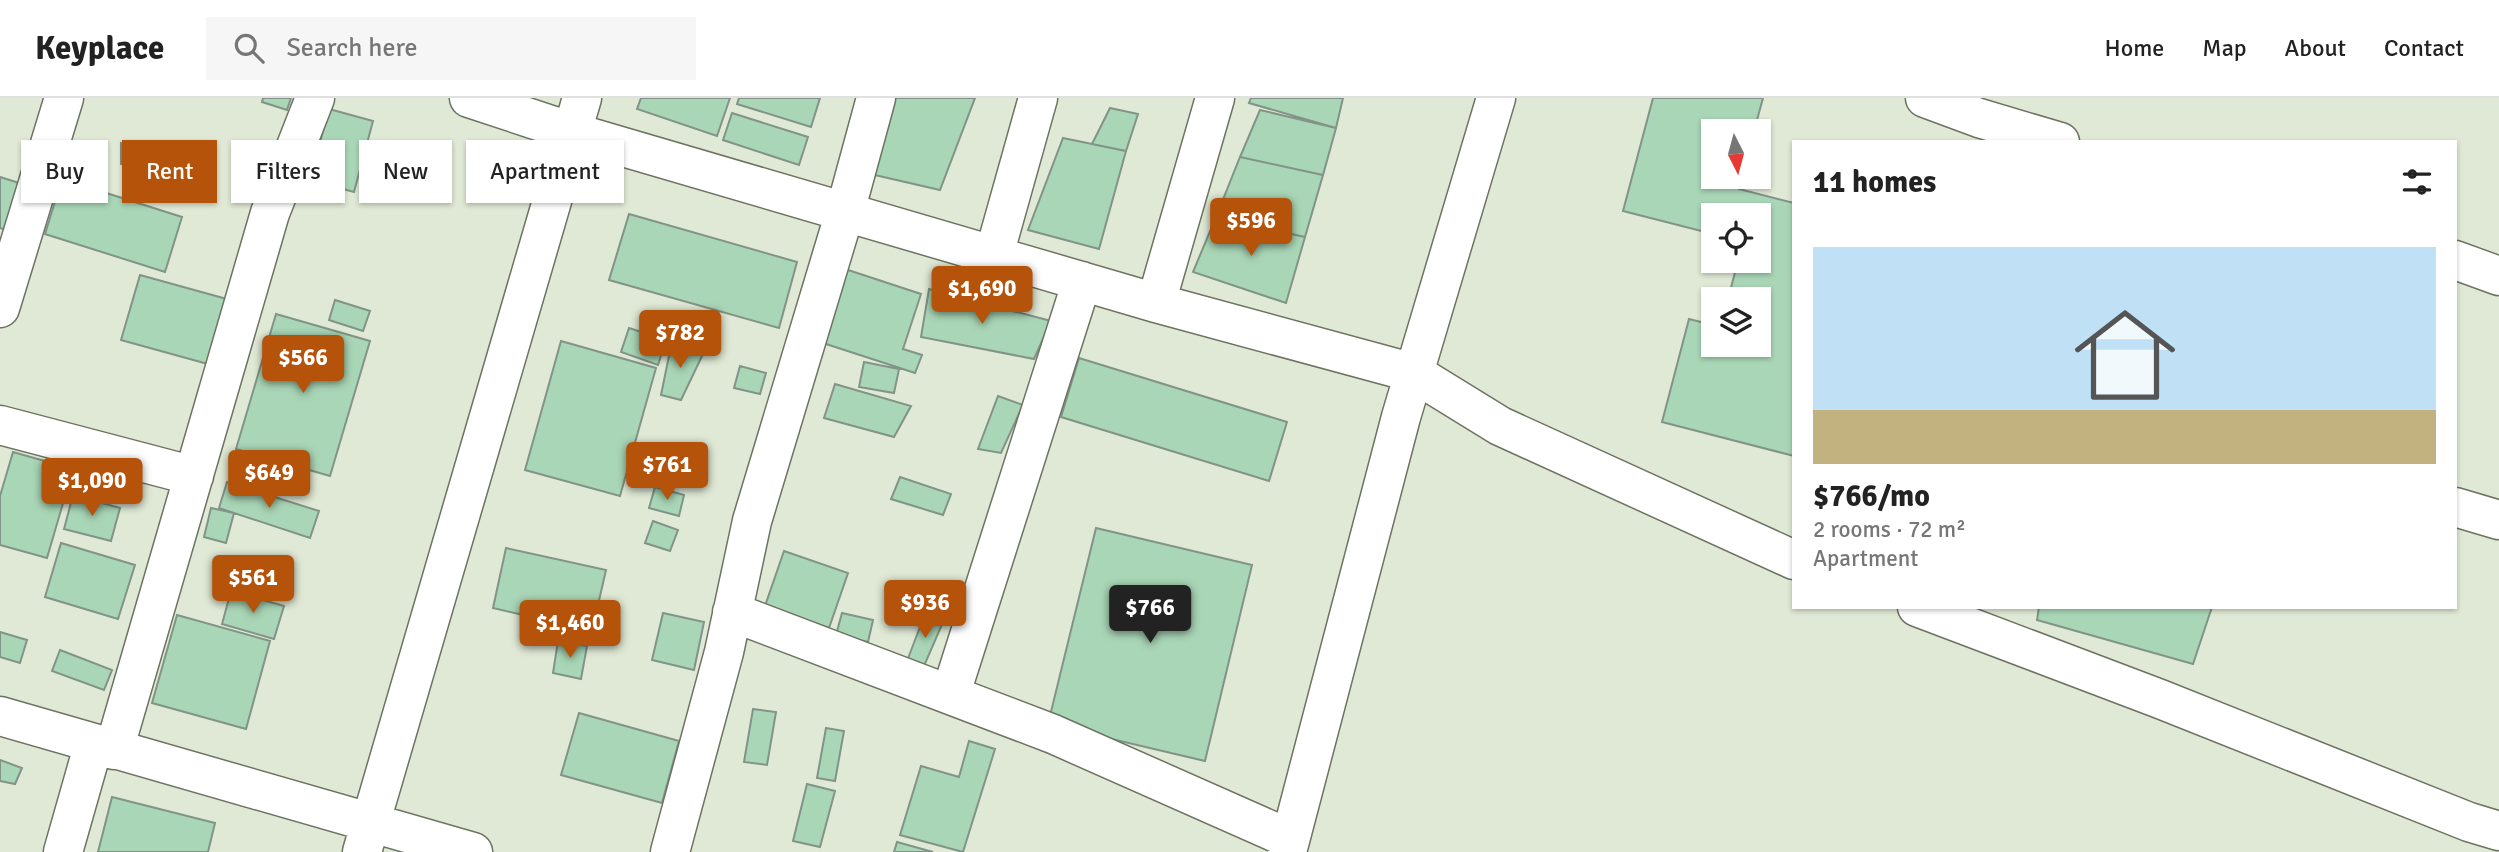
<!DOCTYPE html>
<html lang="en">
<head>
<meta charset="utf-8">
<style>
	:root { --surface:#fff; --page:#f6f6f6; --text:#222; --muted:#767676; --line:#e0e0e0; --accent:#b45309 }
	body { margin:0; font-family:Signika,sans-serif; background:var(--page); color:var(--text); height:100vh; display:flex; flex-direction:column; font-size:26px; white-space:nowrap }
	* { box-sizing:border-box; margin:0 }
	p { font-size:23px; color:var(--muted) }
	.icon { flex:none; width:38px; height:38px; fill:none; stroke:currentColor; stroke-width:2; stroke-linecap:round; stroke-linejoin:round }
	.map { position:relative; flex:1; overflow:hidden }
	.details { position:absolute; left:1792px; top:42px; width:665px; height:469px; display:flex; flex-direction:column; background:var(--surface); border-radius:0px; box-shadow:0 2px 5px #0004 }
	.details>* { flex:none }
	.hud { position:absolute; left:21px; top:42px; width:665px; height:63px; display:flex; gap:14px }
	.needle { width:46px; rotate:174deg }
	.controls { position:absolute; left:1701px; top:21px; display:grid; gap:14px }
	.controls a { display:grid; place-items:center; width:70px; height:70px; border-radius:0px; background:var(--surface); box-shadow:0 2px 5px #0004; font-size:35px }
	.price { position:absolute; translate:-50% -60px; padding:0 16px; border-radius:7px; background:var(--accent); color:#fff; font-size:23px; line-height:46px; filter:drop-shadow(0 2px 4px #0008) }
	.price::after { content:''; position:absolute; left:50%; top:42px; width:21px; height:16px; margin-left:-10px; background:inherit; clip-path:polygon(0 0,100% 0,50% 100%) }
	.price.selected { background:#222; color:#fff }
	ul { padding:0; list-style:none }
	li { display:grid; align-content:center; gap:14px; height:371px; padding:0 21px }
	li+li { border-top:2px solid var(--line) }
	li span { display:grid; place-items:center; height:217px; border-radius:0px; color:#555 }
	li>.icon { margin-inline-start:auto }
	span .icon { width:126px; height:126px; fill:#fffc; stroke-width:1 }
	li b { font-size:30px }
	h2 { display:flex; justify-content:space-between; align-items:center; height:84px; padding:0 21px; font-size:30px }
	.tag { padding:0 24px; border-radius:0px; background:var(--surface); box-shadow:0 2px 5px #0004; font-size:24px; line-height:63px }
	.tag.selected { background:var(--accent); color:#fff }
	header { display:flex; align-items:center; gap:42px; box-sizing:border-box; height:98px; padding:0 35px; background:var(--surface); border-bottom:2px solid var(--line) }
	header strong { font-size:33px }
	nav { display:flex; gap:38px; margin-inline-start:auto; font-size:24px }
	.search { width:490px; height:63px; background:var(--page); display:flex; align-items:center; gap:18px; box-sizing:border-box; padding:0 24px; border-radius:0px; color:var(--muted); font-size:26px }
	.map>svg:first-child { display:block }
</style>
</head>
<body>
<header>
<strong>Keyplace</strong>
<div class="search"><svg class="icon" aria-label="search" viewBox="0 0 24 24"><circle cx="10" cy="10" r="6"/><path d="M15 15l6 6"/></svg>Search here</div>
<nav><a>Home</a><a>Map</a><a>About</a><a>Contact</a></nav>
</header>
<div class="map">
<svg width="2499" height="754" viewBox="0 0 2499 754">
	<rect width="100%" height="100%" fill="#e0e9d5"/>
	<!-- building -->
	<path fill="#a9d6b6" stroke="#819487" stroke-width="2" d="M 263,0 L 291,0 L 287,12 L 262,4 Z
		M 641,0 L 730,0 L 717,38 L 637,11 Z
		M 739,0 L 820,0 L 811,29 L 737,6 Z
		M 891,0 L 975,0 L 940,92 L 866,75 Z
		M 1251,0 L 1343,0 L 1336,30 L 1249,5 Z
		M 1653,0 L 1763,0 L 1754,33 L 1713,33 L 1713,79 L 1743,79 L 1739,91 L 1794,105 L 1794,358 L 1662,324 L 1689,221 L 1713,227 L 1713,247 L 1759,247 L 1759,201 L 1728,201 L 1738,163 L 1759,163 L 1759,117 L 1713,117 L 1713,136 L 1623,113 Z
		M 1110,10 L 1138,16 L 1126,53 L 1092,46 Z
		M 329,11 L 373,23 L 354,94 L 310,82 Z
		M 1260,12 L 1336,30 L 1323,77 L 1240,59 Z
		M 732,15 L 808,39 L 799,67 L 723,42 Z
		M 1063,40 L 1126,53 L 1099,151 L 1028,132 Z
		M 140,44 L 141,65 L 121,66 L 121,45 Z
		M 1240,59 L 1323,77 L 1305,139 L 1216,119 Z
		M 495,65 L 516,68 L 514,91 L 492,88 Z
		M 0,79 L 19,85 L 6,132 L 0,130 Z
		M 62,81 L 182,119 L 165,174 L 45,136 Z
		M 629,116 L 797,164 L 779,230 L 609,182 Z
		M 1216,119 L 1305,139 L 1286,205 L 1193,174 Z
		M 845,171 L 921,196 L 903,251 L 922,257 L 915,275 L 820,244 Z
		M 140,177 L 234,203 L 215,268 L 121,242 Z
		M 929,191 L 1051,223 L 1034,261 L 921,239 Z
		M 335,202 L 370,213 L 363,233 L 329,222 Z
		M 276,216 L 370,243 L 330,378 L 236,351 Z
		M 629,230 L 666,242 L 658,267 L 621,254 Z
		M 561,243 L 656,270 L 620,398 L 525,372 Z
		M 672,243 L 703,256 L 681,302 L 661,297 Z
		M 1079,260 L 1287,324 L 1269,383 L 1061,319 Z
		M 864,264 L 899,271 L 894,295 L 859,289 Z
		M 740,268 L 766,275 L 760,296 L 734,290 Z
		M 835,286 L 911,308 L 894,339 L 824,320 Z
		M 998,298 L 1023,307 L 1001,355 L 978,351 Z
		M 13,354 L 73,371 L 47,460 L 0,447 L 0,398 Z
		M 900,379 L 951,396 L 943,417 L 891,401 Z
		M 227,384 L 319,413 L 310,440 L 219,410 Z
		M 655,389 L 684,397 L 679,418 L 649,410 Z
		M 73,397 L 120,410 L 111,443 L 64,431 Z
		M 211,410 L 234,415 L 226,445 L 204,439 Z
		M 653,423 L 678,432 L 670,453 L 645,445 Z
		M 1096,430 L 1252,467 L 1205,663 L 1048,626 Z
		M 61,445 L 135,467 L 118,521 L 45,499 Z
		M 506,450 L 606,472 L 592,533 L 493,510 Z
		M 784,453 L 848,475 L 829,530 L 765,508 Z
		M 231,493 L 284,508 L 274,541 L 222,526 Z
		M 2039,509 L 2212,509 L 2193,566 L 2037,522 Z
		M 663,515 L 704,524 L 694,572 L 652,562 Z
		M 842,515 L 873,522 L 868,544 L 836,537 Z
		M 925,516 L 943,524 L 924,568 L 907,563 Z
		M 177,517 L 270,543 L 246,631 L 152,605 Z
		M 0,534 L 27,542 L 20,565 L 0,559 Z
		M 558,543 L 587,548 L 581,581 L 553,575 Z
		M 60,552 L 112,572 L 104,592 L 52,573 Z
		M 753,611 L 776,614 L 767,667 L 744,664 Z
		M 579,615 L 679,643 L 662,705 L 561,677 Z
		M 826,630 L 844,633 L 835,683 L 817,680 Z
		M 969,643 L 995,651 L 963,754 L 900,737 L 921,668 L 959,679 Z
		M 0,662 L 22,670 L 15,686 L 0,683 Z
		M 807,686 L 835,693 L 820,749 L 793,743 Z
		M 112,699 L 215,725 L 208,754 L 98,754 Z
		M 897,744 L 933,754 L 894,754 Z"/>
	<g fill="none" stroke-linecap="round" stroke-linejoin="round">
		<!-- minor casing -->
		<g stroke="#6c7461" stroke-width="41">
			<path id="minor" d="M 469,0 L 572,34 L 1156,205 L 1414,275 L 1500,328 L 1794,462
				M 1925,0 L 1979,20 L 2060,44
				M 994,157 L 1038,0
				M 2455,162 L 2499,178
				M 1156,205 L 1215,0
				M 0,210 L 64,0
				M 0,327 L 194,378
				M 2455,409 L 2499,422
				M 1917,509 L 2160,601 L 2469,724 L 2499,733
				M 732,514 L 1053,636 L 1290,741
				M 951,595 L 1082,183
				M 0,618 L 473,754
				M 114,652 L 270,115 L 315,0
				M 63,754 L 94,645
				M 362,754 L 582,0
				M 670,754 L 724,554 L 752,423 L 845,114 L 876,0
				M 1287,754 L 1401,319 L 1496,0"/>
		</g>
		<!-- minor -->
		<use href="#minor" stroke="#fff" stroke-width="38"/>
	</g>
</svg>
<div class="controls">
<a><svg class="needle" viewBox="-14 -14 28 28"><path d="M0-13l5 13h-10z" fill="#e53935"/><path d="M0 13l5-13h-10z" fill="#767676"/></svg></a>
<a><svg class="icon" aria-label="locate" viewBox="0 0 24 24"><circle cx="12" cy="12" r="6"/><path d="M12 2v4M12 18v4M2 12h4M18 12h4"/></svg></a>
<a><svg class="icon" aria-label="layers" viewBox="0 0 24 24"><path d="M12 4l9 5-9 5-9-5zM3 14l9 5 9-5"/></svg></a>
</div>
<b class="price" style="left:1251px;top:160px">$596</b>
<b class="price" style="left:982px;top:228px">$1,690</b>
<b class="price" style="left:680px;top:272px">$782</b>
<b class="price" style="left:303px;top:297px">$566</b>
<b class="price" style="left:667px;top:404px">$761</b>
<b class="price" style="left:269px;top:412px">$649</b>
<b class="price" style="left:92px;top:420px">$1,090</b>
<b class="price" style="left:253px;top:517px">$561</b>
<b class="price" style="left:925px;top:542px">$936</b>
<b class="price selected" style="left:1150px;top:547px">$766</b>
<b class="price" style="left:570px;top:562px">$1,460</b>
<div class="hud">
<a class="tag">Buy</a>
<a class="tag selected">Rent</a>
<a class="tag">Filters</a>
<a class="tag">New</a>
<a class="tag">Apartment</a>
</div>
<section class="details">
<h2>11 homes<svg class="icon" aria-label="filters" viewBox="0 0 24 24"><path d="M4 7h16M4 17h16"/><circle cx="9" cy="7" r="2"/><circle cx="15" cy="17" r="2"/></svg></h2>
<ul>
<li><span style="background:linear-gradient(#bfe0f5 75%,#c2b280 0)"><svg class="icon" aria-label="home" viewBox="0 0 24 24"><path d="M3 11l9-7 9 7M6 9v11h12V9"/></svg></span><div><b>$766/mo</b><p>2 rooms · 72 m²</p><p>Apartment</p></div></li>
</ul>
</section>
</div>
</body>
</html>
